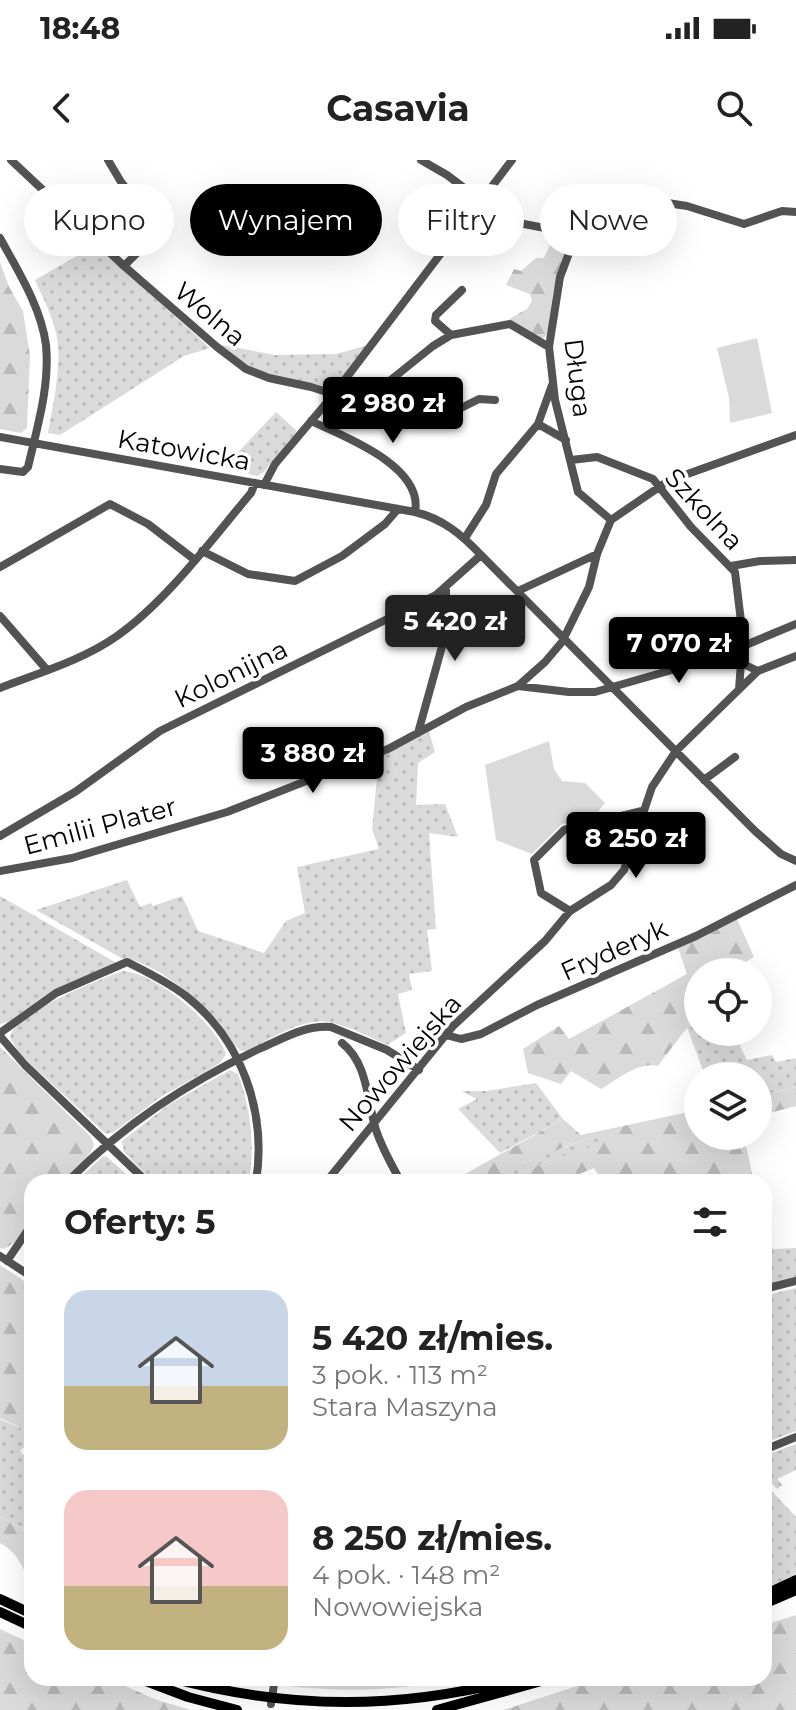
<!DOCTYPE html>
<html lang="pl">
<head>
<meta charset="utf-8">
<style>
	:root { --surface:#fff; --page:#f6f6f6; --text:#222; --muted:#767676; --accent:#000 }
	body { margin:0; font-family:Montserrat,sans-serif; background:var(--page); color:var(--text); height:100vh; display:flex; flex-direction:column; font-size:30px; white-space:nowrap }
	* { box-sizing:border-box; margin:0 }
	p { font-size:26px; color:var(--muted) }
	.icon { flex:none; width:44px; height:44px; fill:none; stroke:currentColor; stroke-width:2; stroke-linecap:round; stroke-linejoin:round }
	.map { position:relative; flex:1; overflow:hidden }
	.panel { position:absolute; left:24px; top:1014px; width:748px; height:512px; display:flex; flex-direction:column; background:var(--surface); border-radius:24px; box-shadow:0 8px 32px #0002 }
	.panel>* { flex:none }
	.top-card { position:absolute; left:24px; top:24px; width:748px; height:72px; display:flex; gap:16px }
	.buttons { position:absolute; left:684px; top:798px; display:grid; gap:16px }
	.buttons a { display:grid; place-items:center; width:88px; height:88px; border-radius:50%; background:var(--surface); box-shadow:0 8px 32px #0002; font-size:40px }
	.price { position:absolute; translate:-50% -68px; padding:0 18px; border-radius:8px; background:var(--accent); color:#fff; font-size:26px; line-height:52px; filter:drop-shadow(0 2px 4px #0008) }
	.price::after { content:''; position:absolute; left:50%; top:48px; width:24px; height:18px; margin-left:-12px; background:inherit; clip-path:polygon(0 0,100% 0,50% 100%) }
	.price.selected { background:#222; color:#fff }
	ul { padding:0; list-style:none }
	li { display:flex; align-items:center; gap:24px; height:200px; padding:0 40px }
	li span { display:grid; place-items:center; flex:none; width:224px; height:160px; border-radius:24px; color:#555 }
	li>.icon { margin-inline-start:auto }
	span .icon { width:96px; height:96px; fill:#fffc; stroke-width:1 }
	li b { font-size:34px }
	h2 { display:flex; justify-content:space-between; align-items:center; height:96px; padding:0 40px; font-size:34px }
	.chip { padding:0 28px; border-radius:36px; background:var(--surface); box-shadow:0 8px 32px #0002; font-size:28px; line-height:72px }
	.chip.selected { background:var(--accent); color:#fff }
	.status { display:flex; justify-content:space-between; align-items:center; height:56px; padding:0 40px; background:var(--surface); direction:ltr }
	.status svg { height:22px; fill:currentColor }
	header { display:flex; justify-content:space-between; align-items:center; height:104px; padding:0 40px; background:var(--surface); font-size:36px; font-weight:700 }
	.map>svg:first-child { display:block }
</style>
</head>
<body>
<div class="status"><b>18:48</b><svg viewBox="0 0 49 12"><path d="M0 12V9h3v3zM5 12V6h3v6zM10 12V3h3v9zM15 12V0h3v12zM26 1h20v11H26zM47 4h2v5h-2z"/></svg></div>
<header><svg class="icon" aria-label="back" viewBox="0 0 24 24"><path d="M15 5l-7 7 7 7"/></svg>Casavia<svg class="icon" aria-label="search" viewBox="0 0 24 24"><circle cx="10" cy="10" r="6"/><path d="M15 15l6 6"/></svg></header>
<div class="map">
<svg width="796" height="1550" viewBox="0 0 796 1550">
	<defs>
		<pattern id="grass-dots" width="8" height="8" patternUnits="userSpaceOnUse" patternTransform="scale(2)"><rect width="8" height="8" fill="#dadada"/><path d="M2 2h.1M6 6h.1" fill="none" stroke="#b9b9b9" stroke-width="1.8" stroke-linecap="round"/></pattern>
		<pattern id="forest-firs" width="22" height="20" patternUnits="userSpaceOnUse" patternTransform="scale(2)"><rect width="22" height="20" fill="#dadada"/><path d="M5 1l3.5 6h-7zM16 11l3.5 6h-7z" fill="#b9b9b9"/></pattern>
	</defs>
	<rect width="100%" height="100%" fill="#fff"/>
	<!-- grass -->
	<path fill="url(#grass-dots)" d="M 96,85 L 210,188 L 184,196 L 60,275 L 48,273 C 53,244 60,214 58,185 C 56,163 44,140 35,120 Z
		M 223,185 L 275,195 L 336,194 L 368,185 L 331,231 C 287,220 258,216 221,188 Z
		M 276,252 L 297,271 L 264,312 L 257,316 L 224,307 Z
		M 429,572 L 435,592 L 418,603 L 416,645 L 445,644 L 458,677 L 429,673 L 436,769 L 427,770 L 432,811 L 409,814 L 412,830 L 398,834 L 406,873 L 387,885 C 369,877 348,865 328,862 C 300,858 270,880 246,891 L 241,891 C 230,881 223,866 213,856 C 197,837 148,798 123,799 L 36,750 L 127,720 L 140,747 L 151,743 L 153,746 L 182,736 L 198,771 L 264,793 L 286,761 L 305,753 L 297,707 L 379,689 L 372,669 L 379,598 Z
		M 0,736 L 115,802 L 115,804 L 53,830 L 8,862 L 0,864 Z
		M 123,811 C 156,813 215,863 226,894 L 220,903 L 159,938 L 114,972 L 106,974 L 20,894 L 10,878 C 14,852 99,820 123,811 Z
		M 698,853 L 698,872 L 733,872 L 747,900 L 772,895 L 776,902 L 796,898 L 796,927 L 758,936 L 758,916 L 705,916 L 687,867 Z
		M 230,910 L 238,914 C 251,949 255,985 249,1022 L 231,1022 L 228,1015 L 210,1022 L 153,1022 L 124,992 L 122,981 L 168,945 Z
		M 536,923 L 563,959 L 500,993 L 458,949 L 477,939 L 461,931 L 486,931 Z
		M 592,978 L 609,981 L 543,1003 L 504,1022 L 488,1022 L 539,996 Z
		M 106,996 L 135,1022 L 76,1022 L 102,997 Z
		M 764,1064 L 773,1089 L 796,1088 L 796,1118 L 766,1126 Z
		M 796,1128 L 796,1271 L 764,1283 L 764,1136 Z
		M 0,1259 L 32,1273 L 32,1283 L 20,1290 L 23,1295 L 32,1290 L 32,1373 L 0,1356 Z
		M 796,1284 L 796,1310 L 777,1319 L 782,1325 L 777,1329 L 764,1315 L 764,1296 Z
		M 764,1323 L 796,1357 L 796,1414 L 764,1429 Z
		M 235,1518 L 458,1518 C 384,1535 309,1532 235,1518 Z"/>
	<!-- forest -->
	<path fill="url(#forest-firs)" d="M 560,73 L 567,75 L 569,83 L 553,132 L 548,174 L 542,179 L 515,165 L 509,159 L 527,149 L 532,141 L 530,134 L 506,125 L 514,109 L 521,111 L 536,98 L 544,98 L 554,76 Z
		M 0,102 L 9,127 L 23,151 L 30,196 L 27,268 L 21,273 L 0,269 Z
		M 737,759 L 754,797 L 729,812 L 698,812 L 698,853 L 658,906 C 638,901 617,920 601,929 L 571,911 L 561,924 L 528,913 L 523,889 L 559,866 L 569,879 L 687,814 L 678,788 Z
		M 0,887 L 91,977 L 94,985 L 91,992 L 62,1022 L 32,1022 C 32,1049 33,1077 3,1089 L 0,1088 Z
		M 796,927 L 796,946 L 758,956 L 758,936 Z
		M 698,950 L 698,976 L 744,976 L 754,1022 L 603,1022 L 594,1008 L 559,1022 L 504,1022 L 543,1003 L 607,981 L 592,978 L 564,987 L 488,1022 L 451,1022 L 563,959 L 581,975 Z
		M 0,1105 L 32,1126 L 32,1273 L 0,1258 Z
		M 0,1356 L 32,1373 L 32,1426 C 22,1408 19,1393 0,1383 Z
		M 796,1455 L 796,1550 L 503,1550 L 602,1518 L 764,1518 L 764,1465 Z
		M 0,1469 L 32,1484 L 32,1518 L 107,1518 L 157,1540 L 191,1550 L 0,1550 Z"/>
	<!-- green -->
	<path fill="#dadada" d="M 757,178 L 772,253 L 730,263 L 729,238 L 717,188 Z
		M 549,581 L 554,609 L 562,621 L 585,623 L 605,643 L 599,650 L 600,658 L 562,664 L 532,694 L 496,680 L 485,605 Z"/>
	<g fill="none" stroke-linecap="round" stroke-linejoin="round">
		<!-- minor -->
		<path stroke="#535353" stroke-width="8" d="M 11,0 L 124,106 L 217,187 L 246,209 L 269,218 L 311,227 L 400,256 L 439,259 L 479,239 L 495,240
			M 108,0 L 121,22 L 157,65 L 154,76 L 124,106
			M 421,0 L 447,15 L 508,61 L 550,69 L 578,69 L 612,52 L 637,44 L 661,42 L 687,46 L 744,64 L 782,51 L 796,52
			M 578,69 L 560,117 L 549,187 L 555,240 L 578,332 L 611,360
			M 0,78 C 18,111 41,147 46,185 C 50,226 37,268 28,307 L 23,312 L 0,309
			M 451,175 L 435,161 L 436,155 L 462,130
			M 362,243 L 433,186 L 451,175 L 510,164 L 549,187
			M 311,261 C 343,276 424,306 415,352
			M 538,264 L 566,280
			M 0,277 L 415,352 C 443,359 461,374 481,395 L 755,671 L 781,694 L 796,701
			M 571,300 L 597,297 L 653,319 L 691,367 L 735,412 L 744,486
			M 264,325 L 275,304 L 334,234 L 512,0
			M 465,378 L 486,345 L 496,314 L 538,264 L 552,225
			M 202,391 L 248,414 L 295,421 L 342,396 L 385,364 L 398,349
			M 731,406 L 760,401 L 796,400
			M 0,407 L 110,344 L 148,364 L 195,400
			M 518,431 L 597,394
			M 0,456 L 47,510
			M 734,491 L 741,503 L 758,511
			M 518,526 L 545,502 L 562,482 L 589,427 L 597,394 L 611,360 L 668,321 L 796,275
			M 0,528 C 39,513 83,500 117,476 C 167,441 212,379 251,333 L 255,323
			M 739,529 L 741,503
			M 418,573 L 446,472 L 446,429
			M 704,620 L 735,597
			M 0,676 L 75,632 L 160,571 L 436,435 L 481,395
			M 0,711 L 72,698 L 227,652 L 388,589 L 466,547 L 518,526 L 569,532 L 595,532 L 717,497 L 796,464
			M 570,751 L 541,733 L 534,700 L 564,670 L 642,651
			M 0,873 L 56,833 L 127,802 C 147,812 168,822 186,836 C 242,880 267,952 256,1022
			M 446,875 L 461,879 L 481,874 L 537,845 L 696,776 L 796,725
			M 0,876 L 25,905 L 147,1022
			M 342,883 C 368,903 367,941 376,970 C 382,988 392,1006 401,1022
			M 67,1022 C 124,964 187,923 261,888 C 284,878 305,865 331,867 L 387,890 L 419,910
			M 326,1022 L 453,866 L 545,781 L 570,751 L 611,725 L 624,710 L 652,627 L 676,591 L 758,511 L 796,496
			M 0,1096 L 32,1117
			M 7,1101 L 32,1064
			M 764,1129 L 796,1121
			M 764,1290 L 796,1277
			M 271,1544 L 275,1518"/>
		<!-- major -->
		<path stroke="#000" stroke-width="10" d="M 764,1435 L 796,1420
			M 0,1439 L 32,1454
			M 764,1444 L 796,1430
			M 0,1452 L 32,1467
			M 138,1518 L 188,1537 L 237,1550
			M 171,1518 C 291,1550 400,1550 521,1518
			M 437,1550 L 552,1518"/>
	</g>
	<g text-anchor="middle" stroke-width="7" stroke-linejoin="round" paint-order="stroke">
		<!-- street labels -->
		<g font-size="26" fill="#000" stroke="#fff">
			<text transform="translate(210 154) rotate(40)" y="9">Wolna</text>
			<text transform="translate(578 218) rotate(83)" y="9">Długa</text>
			<text transform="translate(184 290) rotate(10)" y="9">Katowicka</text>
			<text transform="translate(704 349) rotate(47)" y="9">Szkolna</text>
			<text transform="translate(231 514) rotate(-26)" y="9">Kolonijna</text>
			<text transform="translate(100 666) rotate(-15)" y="9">Emilii Plater</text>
			<text transform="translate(614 790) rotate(-24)" y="9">Fryderyk</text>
			<text transform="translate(400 903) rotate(-49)" y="9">Nowowiejska</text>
		</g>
	</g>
</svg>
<div class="buttons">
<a><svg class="icon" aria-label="locate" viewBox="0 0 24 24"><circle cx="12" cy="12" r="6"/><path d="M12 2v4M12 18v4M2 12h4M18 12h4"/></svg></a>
<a><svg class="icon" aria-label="layers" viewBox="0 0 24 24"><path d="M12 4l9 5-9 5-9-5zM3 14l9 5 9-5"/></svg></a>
</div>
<b class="price" style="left:393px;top:285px">2 980 zł</b>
<b class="price selected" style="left:455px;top:503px">5 420 zł</b>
<b class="price" style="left:679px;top:525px">7 070 zł</b>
<b class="price" style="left:313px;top:635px">3 880 zł</b>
<b class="price" style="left:636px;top:720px">8 250 zł</b>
<div class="top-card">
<a class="chip">Kupno</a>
<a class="chip selected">Wynajem</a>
<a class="chip">Filtry</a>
<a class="chip">Nowe</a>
</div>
<section class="panel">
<h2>Oferty: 5<svg class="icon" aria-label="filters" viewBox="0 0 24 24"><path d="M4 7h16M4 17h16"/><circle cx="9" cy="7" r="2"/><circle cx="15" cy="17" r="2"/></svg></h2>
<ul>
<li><span style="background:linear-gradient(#c9d6e8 60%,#c2b280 0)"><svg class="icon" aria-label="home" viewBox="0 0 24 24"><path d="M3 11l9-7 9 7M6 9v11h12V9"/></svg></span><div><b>5 420 zł/mies.</b><p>3 pok. · 113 m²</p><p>Stara Maszyna</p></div></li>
<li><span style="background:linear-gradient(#f6c9c9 60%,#c2b280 0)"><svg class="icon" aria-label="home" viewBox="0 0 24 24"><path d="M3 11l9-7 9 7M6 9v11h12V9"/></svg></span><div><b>8 250 zł/mies.</b><p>4 pok. · 148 m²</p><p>Nowowiejska</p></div></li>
</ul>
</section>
</div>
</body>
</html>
